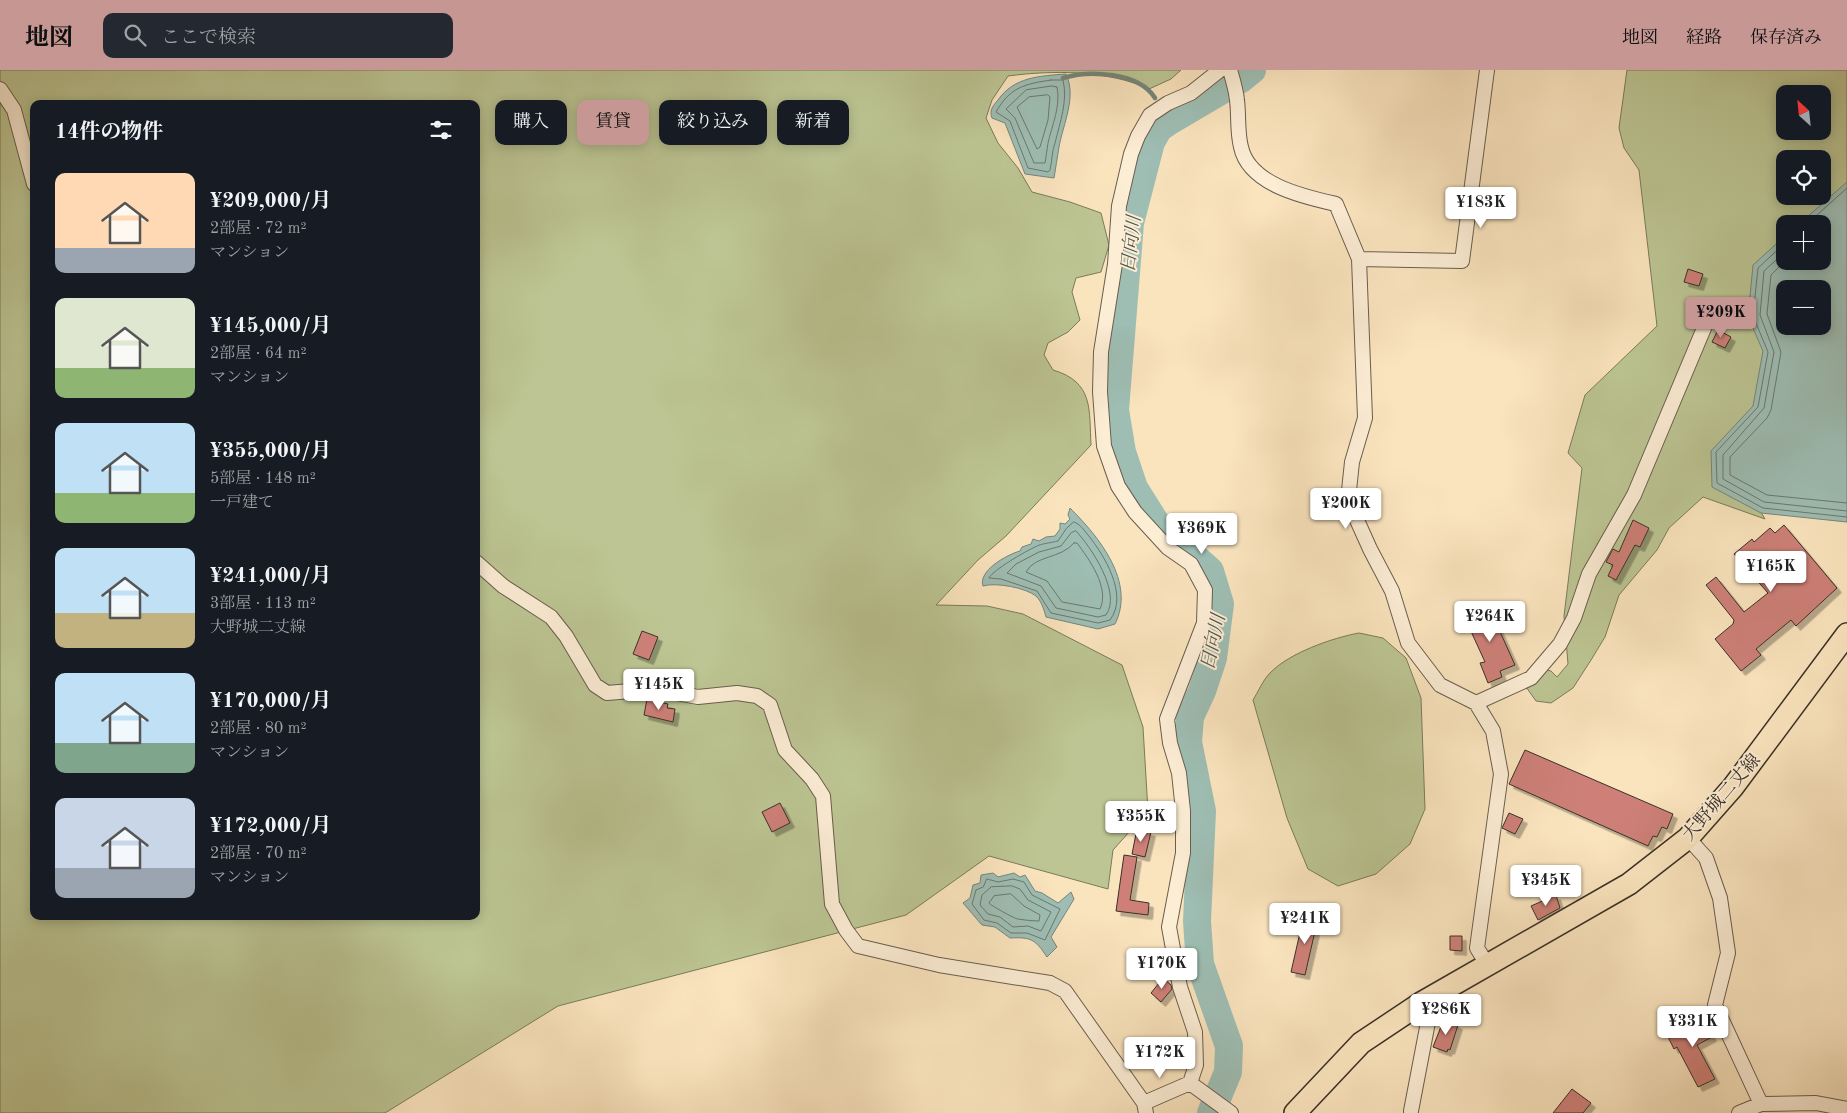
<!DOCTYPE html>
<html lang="ja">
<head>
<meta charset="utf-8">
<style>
	:root { --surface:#171b24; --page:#242831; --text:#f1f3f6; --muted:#9ea1a6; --accent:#c59692 }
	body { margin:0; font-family:"Old Standard TT","Noto Serif JP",serif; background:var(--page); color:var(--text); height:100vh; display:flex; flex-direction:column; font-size:19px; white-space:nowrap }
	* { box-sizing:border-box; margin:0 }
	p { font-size:16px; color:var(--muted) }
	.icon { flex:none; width:28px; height:28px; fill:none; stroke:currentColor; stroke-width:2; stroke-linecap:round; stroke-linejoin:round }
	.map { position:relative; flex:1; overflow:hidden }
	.details { position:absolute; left:30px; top:30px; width:450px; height:820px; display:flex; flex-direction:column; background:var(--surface); border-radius:10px; box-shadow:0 2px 12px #0003 }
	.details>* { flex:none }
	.banner { position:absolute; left:495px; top:30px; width:475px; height:45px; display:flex; gap:10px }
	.needle { width:32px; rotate:333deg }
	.fabs { position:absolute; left:1776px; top:15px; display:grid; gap:10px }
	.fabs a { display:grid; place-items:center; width:55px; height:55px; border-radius:10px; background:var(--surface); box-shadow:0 2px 12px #0003; font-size:25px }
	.price { position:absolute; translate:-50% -42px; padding:0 11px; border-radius:5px; background:#fff; color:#222; font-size:16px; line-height:32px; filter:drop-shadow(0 1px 2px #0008) }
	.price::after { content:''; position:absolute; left:50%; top:30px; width:15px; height:11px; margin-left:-8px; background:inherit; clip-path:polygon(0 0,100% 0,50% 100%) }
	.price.current { background:var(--accent); color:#111 }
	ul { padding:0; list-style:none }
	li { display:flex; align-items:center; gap:15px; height:125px; padding:0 25px }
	li span { display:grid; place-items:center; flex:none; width:140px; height:100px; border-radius:10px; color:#555 }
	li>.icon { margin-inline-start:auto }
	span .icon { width:60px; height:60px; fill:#fffc; stroke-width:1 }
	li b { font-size:21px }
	h2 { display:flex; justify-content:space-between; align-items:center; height:60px; padding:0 25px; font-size:21px }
	.tag { padding:0 18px; border-radius:10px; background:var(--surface); box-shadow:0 2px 12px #0003; font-size:18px; line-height:45px }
	.tag.current { background:var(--accent); color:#111 }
	header { display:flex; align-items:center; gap:30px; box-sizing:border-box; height:70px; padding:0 25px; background:var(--accent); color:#111 }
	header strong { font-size:24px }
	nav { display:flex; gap:28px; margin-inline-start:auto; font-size:18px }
	.search { width:350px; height:45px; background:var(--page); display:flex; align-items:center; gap:12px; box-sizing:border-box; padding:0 18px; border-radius:10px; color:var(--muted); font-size:19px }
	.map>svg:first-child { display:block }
</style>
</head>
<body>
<header>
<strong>地図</strong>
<div class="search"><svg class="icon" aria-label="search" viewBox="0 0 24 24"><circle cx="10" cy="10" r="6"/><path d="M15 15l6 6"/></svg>ここで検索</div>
<nav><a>地図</a><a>経路</a><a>保存済み</a></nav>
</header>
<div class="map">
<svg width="1847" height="1043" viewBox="0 0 1847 1043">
	<defs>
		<filter id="shadow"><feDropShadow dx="4.5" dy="4.5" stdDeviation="0" flood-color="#0004"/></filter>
	</defs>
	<rect width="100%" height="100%" fill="#fae4be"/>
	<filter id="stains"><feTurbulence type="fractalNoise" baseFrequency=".004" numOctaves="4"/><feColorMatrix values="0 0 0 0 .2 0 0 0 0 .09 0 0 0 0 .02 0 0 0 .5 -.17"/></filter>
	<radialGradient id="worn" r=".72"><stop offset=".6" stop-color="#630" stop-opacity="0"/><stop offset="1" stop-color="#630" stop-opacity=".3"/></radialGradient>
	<!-- green -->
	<path fill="#bcc593" stroke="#7a7b5d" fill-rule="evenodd" d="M 0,0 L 1181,0 L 1171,9 L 1149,19 C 1108,0 1053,0 1008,6 L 992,30 L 986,48 L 998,73 L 1018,98 L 1032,122 L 1070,132 L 1101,143 L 1109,175 L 1101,202 L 1076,208 L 1072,222 L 1080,250 L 1068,262 L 1048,273 L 1044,285 L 1053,300 C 1094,312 1089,340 1091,375 L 1006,466 L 978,490 L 936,535 L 987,536 L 1023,544 L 1122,595 L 1143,657 L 1148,741 L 1113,780 L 1108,819 L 989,786 L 906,845 L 558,936 L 385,1043 L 0,1043 ZM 34,34 L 476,34 L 476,846 L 34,846 Z
		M 1627,0 L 1847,0 L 1847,126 L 1805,154 L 1785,154 L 1785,171 L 1765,284 L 1756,434 L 1765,449 L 1703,427 L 1669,458 L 1657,480 L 1619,525 L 1605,567 L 1591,590 L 1573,618 L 1551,633 L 1536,631 L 1526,617 L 1535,597 L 1551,601 L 1557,607 L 1568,594 L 1564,546 L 1582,398 L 1568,383 L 1585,325 L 1657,256 L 1639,100 L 1624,78 L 1619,58 ZM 1785,24 L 1822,24 L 1822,61 L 1785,61 ZM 1785,89 L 1822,89 L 1822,126 L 1785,126 Z
		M 1359,563 L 1383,568 L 1406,588 L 1421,628 L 1425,739 L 1410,774 L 1376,804 L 1338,816 L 1308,799 L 1287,748 L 1253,630 C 1258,622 1263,610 1270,603 C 1289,583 1332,568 1359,563 Z"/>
	<!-- water -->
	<path fill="#9ebeb4" stroke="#76867c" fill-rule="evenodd" d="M 1066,4 C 1077,27 1063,54 1059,77 C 1057,87 1056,98 1054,108 L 1025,104 L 1005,53 L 992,48 C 989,40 993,36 998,30 C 1014,7 1039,6 1066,4 Z
		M 1847,112 L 1847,452 L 1761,443 L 1712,417 L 1711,381 L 1753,336 L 1763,281 L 1748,247 L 1753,195 L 1785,166 L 1785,191 L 1822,191 L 1822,154 L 1799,154 ZM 1785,219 L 1822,219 L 1822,256 L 1785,256 Z
		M 1070,438 C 1099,467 1136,512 1115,554 L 1098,559 L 1046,547 C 1044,540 1042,532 1036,526 C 1026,518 996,512 983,516 C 978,501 1006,485 1020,481 L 1022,477 L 1031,474 L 1033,469 L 1039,471 L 1046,467 L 1055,466 L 1060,459 L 1060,453 L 1065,454 L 1070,449 L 1068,445 Z
		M 993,803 L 998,807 L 1014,803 L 1020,807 L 1025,805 L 1035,821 L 1042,823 L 1058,833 L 1071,822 L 1074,829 L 1051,867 L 1057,877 L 1047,887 C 1035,869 1031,867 1010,868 L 995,857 L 982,855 L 963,833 L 970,828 L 973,815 L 980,813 L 981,805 Z"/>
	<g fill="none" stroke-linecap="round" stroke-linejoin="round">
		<!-- shore -->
		<path stroke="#6c786e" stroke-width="1" d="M 1051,10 L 1063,10 C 1068,31 1060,52 1055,73 C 1052,81 1052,91 1050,100 L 1048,102 L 1028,98 L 1010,51 L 996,42 C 1010,17 1025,14 1051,10 Z
			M 1052,16 L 1057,17 C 1061,36 1052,55 1048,73 C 1047,80 1046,87 1045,93 L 1034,93 L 1015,48 L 1006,39 L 1026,20 Z
			M 1048,25 L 1050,27 L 1048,50 L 1040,77 L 1037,79 L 1017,37 L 1029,27 Z
			M 1807,154 L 1847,118
			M 1785,173 L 1758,198 L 1753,246 L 1768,282 L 1758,337 L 1716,382 L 1717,413 L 1763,438 L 1847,447
			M 1785,182 L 1764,201 L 1760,245 L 1774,282 L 1764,338 L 1723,385 L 1723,409 L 1764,432 L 1847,441
			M 1785,191 L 1771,205 L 1767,244 L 1781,282 L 1771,340 L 1767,348 L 1730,387 L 1730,405 L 1767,425 L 1847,433
			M 1074,452 C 1080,454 1084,460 1088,465 C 1104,485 1129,525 1110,550 L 1098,553 L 1051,543 L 1037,521 L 1001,509 L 989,508 C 993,500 1026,481 1035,477 C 1042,473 1051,473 1058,471 L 1066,459 Z
			M 1076,461 C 1091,477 1122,523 1106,545 L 1098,547 L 1056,538 L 1041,516 L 1007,503 L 1016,494 L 1039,482 L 1061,476 L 1071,463 Z
			M 1074,473 L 1077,473 C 1089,489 1110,518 1100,539 L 1062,532 L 1047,511 L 1026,502 C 1035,485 1061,489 1074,473 Z
			M 987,809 L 998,812 L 1013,809 L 1024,812 L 1032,825 L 1060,839 L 1045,870 L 1027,863 L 1011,863 L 997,853 L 984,850 L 972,834 L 976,820 L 983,817 Z
			M 1012,816 L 1020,819 L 1028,830 L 1051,842 L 1041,861 L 1028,856 L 1013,857 L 1000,847 L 988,844 L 980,835 L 982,825 L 991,817 Z
			M 1011,824 L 1024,836 L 1040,845 L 1039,851 C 1033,851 1024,850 1018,849 C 1015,849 990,835 989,833 L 994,826 Z"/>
		<!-- stream -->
		<path stroke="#76867c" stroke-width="4.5" d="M 1063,8 C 1089,0 1139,2 1155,28"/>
		<!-- river -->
		<path stroke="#9ebeb4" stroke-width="28" d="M 1211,1043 L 1228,1002 L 1229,976 L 1200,894 L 1197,851 L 1202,741 L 1188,672 L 1190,647 L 1202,621 L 1213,588 L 1220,534 L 1210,501 L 1156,453 L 1134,418 L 1122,382 L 1115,340 L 1130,153 L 1151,72 L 1159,58 L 1168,52 L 1241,9 L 1252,0"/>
	</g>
	<!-- building -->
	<path fill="#ce8078" stroke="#393127" filter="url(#shadow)" d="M 1688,199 L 1703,204 L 1699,216 L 1684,212 Z
		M 1718,260 L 1731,267 L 1725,278 L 1712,272 Z
		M 1633,450 L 1649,458 L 1640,477 L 1635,475 L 1616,510 L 1608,506 L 1613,495 L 1606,492 L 1613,479 L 1619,482 Z
		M 1784,455 L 1837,518 L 1796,556 L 1791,550 L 1756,579 L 1761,585 L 1741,601 L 1715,569 L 1733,554 L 1734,550 L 1706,515 L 1716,507 L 1744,542 L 1768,523 L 1734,484 L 1752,469 L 1754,472 L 1770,458 L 1775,463 Z
		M 1488,535 L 1515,595 L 1500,601 L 1502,607 L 1488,613 L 1480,593 L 1485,592 L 1464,546 Z
		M 642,561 L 658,567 L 649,590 L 633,584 Z
		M 647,629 L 668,634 L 667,638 L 675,639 L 673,652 L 644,645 Z
		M 1525,680 L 1673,744 L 1667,759 L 1662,757 L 1657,767 L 1653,766 L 1648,776 L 1509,714 Z
		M 780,733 L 790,753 L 772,762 L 762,742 Z
		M 1509,743 L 1523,749 L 1515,764 L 1502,758 Z
		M 1137,759 L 1151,762 L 1145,787 L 1132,784 Z
		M 1124,785 L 1137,787 L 1130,830 L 1149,833 L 1148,845 L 1116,841 Z
		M 1556,825 L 1560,838 L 1538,850 L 1531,836 Z
		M 1304,845 L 1318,848 L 1305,905 L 1291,902 Z
		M 1450,866 L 1462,866 L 1462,881 L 1450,880 Z
		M 1163,908 L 1171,915 L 1172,919 L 1161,932 L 1151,923 Z
		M 1699,944 L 1712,967 L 1697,975 L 1715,1009 L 1698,1017 L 1677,977 L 1674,979 L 1666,963 Z
		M 1444,949 L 1458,955 L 1450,980 L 1448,979 L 1447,982 L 1433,977 Z
		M 1572,1019 L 1591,1033 L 1583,1043 L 1553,1043 Z"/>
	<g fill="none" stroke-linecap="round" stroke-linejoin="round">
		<!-- minor casing -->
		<g stroke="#695e4d" stroke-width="16">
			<path id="minor" d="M 1230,0 C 1233,10 1236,20 1237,30 C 1239,46 1237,62 1241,77 C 1249,115 1305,127 1336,134 L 1359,189 L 1365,348 L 1352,392 L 1348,430 L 1370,479 L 1392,521 L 1408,573 L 1440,615 L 1476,633 L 1493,661 L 1501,704 L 1477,878 L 1488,896
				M 0,19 L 14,40 L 34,114
				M 1359,189 L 1462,191 L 1487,0
				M 476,492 L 503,516 L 551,547 L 566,566 L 595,615 L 607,623 L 655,619 L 698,627 L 737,623 L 757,626 L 770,635 L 785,680 L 812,709 L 823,726 L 832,834 L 846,860 L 858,876 L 939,895 L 1050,913 L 1065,921 L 1144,1033
				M 1476,633 L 1531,608 L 1560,574 L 1574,548 L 1589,504 L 1634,425 L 1707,251
				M 1688,768 L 1706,788 L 1720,828 L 1728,883 L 1715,935 L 1761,1034
				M 1190,1013 L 1196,995 L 1195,962 L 1180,917 L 1169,857 L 1183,783 L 1183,741 L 1179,703 L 1170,673 L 1167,649 L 1204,553 L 1205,520 L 1191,494 L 1168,478 L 1135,442 L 1118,416 L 1104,376 L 1100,322 L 1101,282 L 1115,194 L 1119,136 L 1131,84 L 1138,66 L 1150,45 L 1168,33 L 1191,23 L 1220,0
				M 1411,1041 L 1429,947 L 1421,933
				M 1146,1043 L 1144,1033 L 1190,1013 L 1231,1043
				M 1739,1043 L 1761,1034 L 1816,1033 L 1847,1039"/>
		</g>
		<!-- primary casing -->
		<g stroke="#393127" stroke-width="24">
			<path id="primary" d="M 1295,1043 L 1361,973 L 1421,933 L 1629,814 L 1688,768 L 1733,717 L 1847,564"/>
		</g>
		<!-- minor -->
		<use href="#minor" stroke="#fcedd5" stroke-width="14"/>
		<!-- primary -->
		<use href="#primary" stroke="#fae4be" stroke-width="21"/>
	</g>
	<g text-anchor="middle" stroke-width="4" stroke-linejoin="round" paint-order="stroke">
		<!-- street labels -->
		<g font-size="18" fill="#393127" stroke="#fcedd5">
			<text transform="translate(1721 727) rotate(-49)" y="6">大野城二丈線</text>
		</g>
		<!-- water labels -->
		<g font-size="19" font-style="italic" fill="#52544a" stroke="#fcedd5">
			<text transform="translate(1130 174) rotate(-83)" y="7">日向川</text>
			<text transform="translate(1212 572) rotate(-78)" y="7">日向川</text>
		</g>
	</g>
	<rect width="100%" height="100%" filter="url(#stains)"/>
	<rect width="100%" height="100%" fill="url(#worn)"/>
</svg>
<div class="fabs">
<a><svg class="needle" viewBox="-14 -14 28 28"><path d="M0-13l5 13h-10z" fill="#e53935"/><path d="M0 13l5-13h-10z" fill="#9ea1a6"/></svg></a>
<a><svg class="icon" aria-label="locate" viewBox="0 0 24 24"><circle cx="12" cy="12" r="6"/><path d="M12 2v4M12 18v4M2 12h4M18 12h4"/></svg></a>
<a>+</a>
<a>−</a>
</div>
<b class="price" style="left:1481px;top:159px">¥183K</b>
<b class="price current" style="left:1721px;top:269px">¥209K</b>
<b class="price" style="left:1346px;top:460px">¥200K</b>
<b class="price" style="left:1202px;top:485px">¥369K</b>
<b class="price" style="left:1771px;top:523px">¥165K</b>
<b class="price" style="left:1490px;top:573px">¥264K</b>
<b class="price" style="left:659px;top:641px">¥145K</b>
<b class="price" style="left:1141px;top:773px">¥355K</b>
<b class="price" style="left:1546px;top:837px">¥345K</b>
<b class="price" style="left:1305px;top:875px">¥241K</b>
<b class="price" style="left:1162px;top:920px">¥170K</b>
<b class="price" style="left:1446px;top:966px">¥286K</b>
<b class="price" style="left:1693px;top:978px">¥331K</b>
<b class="price" style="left:1160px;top:1009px">¥172K</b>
<div class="banner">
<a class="tag">購入</a>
<a class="tag current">賃貸</a>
<a class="tag">絞り込み</a>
<a class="tag">新着</a>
</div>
<section class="details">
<h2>14件の物件<svg class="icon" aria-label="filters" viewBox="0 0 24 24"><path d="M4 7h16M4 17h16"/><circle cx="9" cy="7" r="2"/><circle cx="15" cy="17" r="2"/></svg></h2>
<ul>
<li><span style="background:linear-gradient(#ffd9b3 75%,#9aa5b1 0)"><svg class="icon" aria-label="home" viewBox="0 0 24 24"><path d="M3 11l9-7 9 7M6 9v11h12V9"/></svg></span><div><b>¥209,000/月</b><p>2部屋 · 72 m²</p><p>マンション</p></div></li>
<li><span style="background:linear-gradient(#dfe7d0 70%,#8fb573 0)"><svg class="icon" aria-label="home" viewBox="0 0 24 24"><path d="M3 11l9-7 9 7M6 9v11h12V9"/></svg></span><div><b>¥145,000/月</b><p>2部屋 · 64 m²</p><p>マンション</p></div></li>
<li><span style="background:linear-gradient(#bfe0f5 70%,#8fb573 0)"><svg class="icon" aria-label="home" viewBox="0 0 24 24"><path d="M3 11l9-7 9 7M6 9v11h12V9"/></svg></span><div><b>¥355,000/月</b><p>5部屋 · 148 m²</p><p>一戸建て</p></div></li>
<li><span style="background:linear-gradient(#bfe0f5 65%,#c2b280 0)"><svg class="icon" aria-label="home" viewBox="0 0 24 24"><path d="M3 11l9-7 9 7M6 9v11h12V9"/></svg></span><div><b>¥241,000/月</b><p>3部屋 · 113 m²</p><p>大野城二丈線</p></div></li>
<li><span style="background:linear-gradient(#bfe0f5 70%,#7fa58c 0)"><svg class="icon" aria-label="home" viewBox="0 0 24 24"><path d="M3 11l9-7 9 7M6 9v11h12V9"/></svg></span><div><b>¥170,000/月</b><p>2部屋 · 80 m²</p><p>マンション</p></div></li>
<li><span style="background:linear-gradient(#c9d6e8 70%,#9aa5b1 0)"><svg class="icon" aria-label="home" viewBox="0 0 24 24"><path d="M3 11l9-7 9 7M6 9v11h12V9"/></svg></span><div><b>¥172,000/月</b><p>2部屋 · 70 m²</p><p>マンション</p></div></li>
</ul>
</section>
</div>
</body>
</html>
